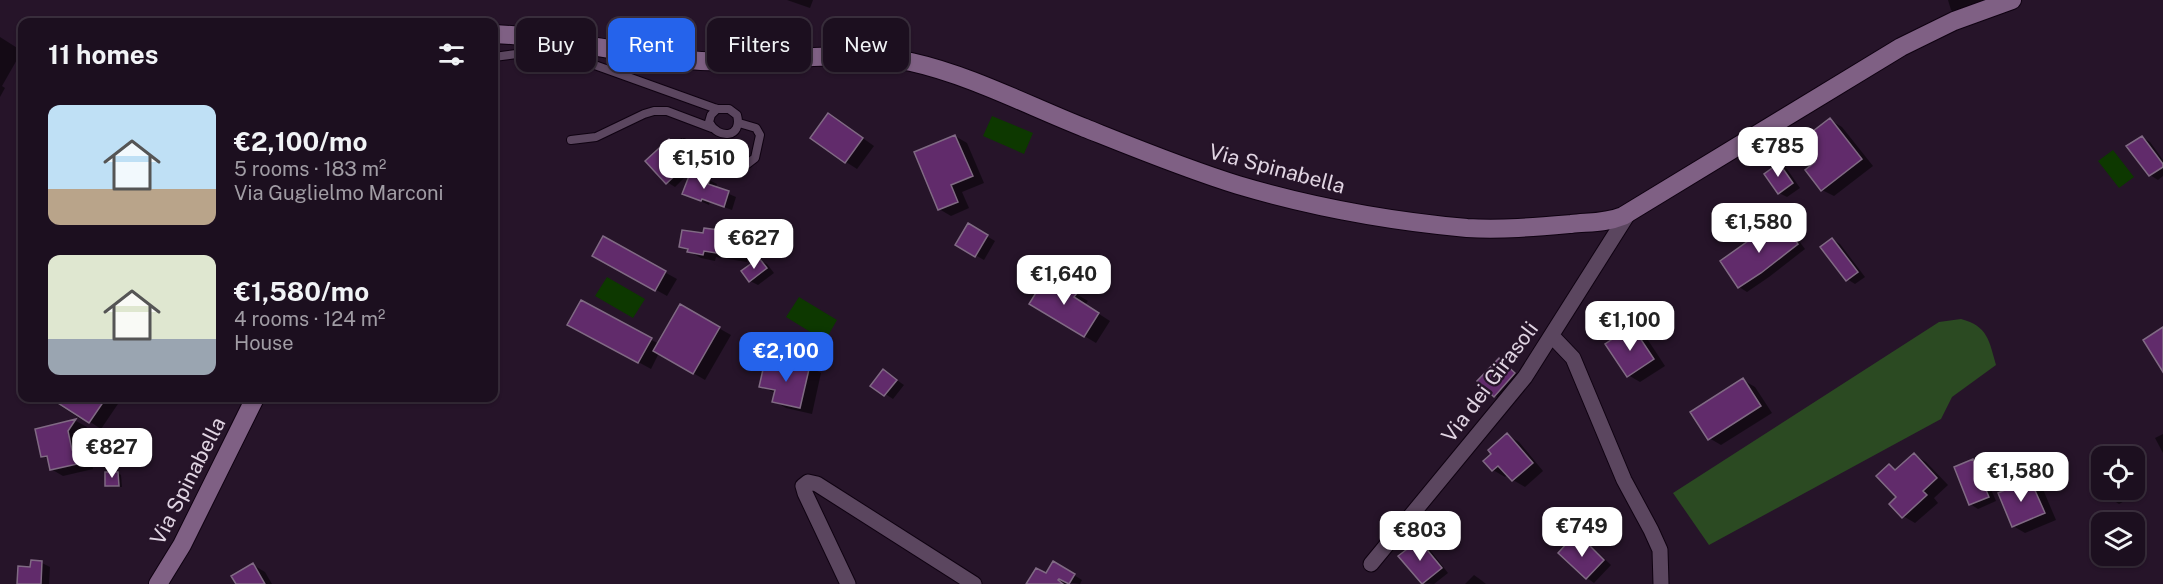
<!DOCTYPE html>
<html lang="en">
<head>
<meta charset="utf-8">
<style>
	:root { --surface:#1c0f1f; --page:#251828; --text:#f1f3f6; --muted:#a09ca4; --line:#3a2f3d; --accent:#2563eb }
	body { margin:0; font-family:"Public Sans",sans-serif; background:var(--page); color:var(--text); height:100vh; display:flex; flex-direction:column; font-size:22px; white-space:nowrap }
	* { box-sizing:border-box; margin:0 }
	p { font-size:20px; color:var(--muted) }
	.icon { flex:none; width:33px; height:33px; fill:none; stroke:currentColor; stroke-width:2; stroke-linecap:round; stroke-linejoin:round }
	.map { position:relative; flex:1; overflow:hidden }
	.side { position:absolute; left:18px; top:18px; width:480px; height:384px; display:flex; flex-direction:column; background:var(--surface); border-radius:12px; box-shadow:0 2px 4px #0004,0 0 0 2px var(--line) }
	.side>* { flex:none }
	.banner { position:absolute; left:516px; top:18px; width:570px; height:54px; display:flex; gap:12px }
	.buttons { position:absolute; left:2091px; top:446px; display:grid; gap:12px }
	.buttons a { display:grid; place-items:center; width:54px; height:54px; border-radius:12px; background:var(--surface); box-shadow:0 2px 4px #0004,0 0 0 2px var(--line); font-size:30px }
	.price { position:absolute; translate:-50% -51px; padding:0 14px; border-radius:12px; background:#fff; color:#222; font-size:20px; line-height:39px; filter:drop-shadow(0 2px 3px #0008) }
	.price::after { content:''; position:absolute; left:50%; top:36px; width:18px; height:14px; margin-left:-9px; background:inherit; clip-path:polygon(0 0,100% 0,50% 100%) }
	.price.selected { background:var(--accent); color:#fff }
	ul { padding:0; list-style:none }
	li { display:flex; align-items:center; gap:18px; height:150px; padding:0 30px }
	li span { display:grid; place-items:center; flex:none; width:168px; height:120px; border-radius:12px; color:#555 }
	li>.icon { margin-inline-start:auto }
	span .icon { width:72px; height:72px; fill:#fffc; stroke-width:1 }
	li b { font-size:26px }
	h2 { display:flex; justify-content:space-between; align-items:center; height:72px; padding:0 30px; font-size:26px }
	.chip { padding:0 21px; border-radius:12px; background:var(--surface); box-shadow:0 2px 4px #0004,0 0 0 2px var(--line); font-size:21px; line-height:54px }
	.chip.selected { background:var(--accent); color:#fff }
	.map>svg:first-child { display:block }
</style>
</head>
<body>
<div class="map">
<svg width="2163" height="584" viewBox="0 0 2163 584">
	<rect width="100%" height="100%" fill="#261429"/>
	<!-- green -->
	<path fill="#2b4a22" d="M 1961,319 C 1988,326 1989,341 1996,365 L 1952,397 L 1941,419 L 1709,545 L 1673,493 L 1939,322 Z"/>
	<!-- water -->
	<path fill="#0d3800" d="M 992,116 L 1033,133 L 1024,154 L 983,136 Z
		M 2113,150 L 2134,177 L 2119,188 L 2098,161 Z
		M 607,277 L 645,299 L 633,318 L 595,296 Z
		M 799,297 L 837,320 L 825,341 L 786,317 Z"/>
	<!-- shadow -->
	<path fill="#0007" d="M 787,0 L 813,0 L 810,8 Z
		M 1948,0 L 2008,0 L 1963,17 L 1951,10 Z
		M 0,37 L 22,51 L 2,86 L 5,88 L 0,97 Z
		M 1830,120 L 1842,127 L 1873,166 L 1834,196 L 1822,190 Z
		M 840,122 L 874,146 L 857,169 L 846,162 Z
		M 955,136 L 967,143 L 984,183 L 962,192 L 969,208 L 951,216 L 939,209 Z
		M 2142,137 L 2150,142 L 2163,160 L 2163,176 L 2158,180 L 2150,175 L 2128,146 Z
		M 669,141 L 677,146 L 687,157 L 676,167 L 689,173 L 675,187 L 667,182 Z
		M 1779,165 L 1787,169 L 1800,188 L 1787,197 L 1779,193 Z
		M 709,180 L 717,184 L 715,188 L 736,197 L 732,210 L 710,202 L 709,205 L 683,193 Z
		M 1779,221 L 1787,225 L 1805,249 L 1769,277 L 1747,292 L 1739,287 Z
		M 968,225 L 995,241 L 984,260 L 957,245 Z
		M 725,233 L 750,247 L 747,262 L 716,257 L 715,261 L 701,258 L 681,247 L 704,235 Z
		M 603,238 L 677,279 L 667,296 L 594,255 Z
		M 1832,239 L 1840,244 L 1865,277 L 1855,284 L 1847,279 Z
		M 759,260 L 767,264 L 774,273 L 758,285 L 750,281 Z
		M 1048,277 L 1088,301 L 1085,305 L 1110,321 L 1096,343 L 1031,304 Z
		M 582,302 L 659,344 L 681,307 L 731,335 L 705,380 L 659,353 L 651,369 L 569,324 Z
		M 1632,327 L 1644,334 L 1665,366 L 1640,382 L 1628,375 Z
		M 1500,360 L 1507,364 L 1522,379 L 1502,400 L 1495,396 Z
		M 809,366 L 821,373 L 812,414 L 786,408 L 774,401 L 775,393 L 761,386 L 786,371 Z
		M 891,376 L 904,385 L 893,399 L 873,386 Z
		M 1743,380 L 1755,387 L 1772,413 L 1721,445 L 1709,438 Z
		M 60,398 L 122,398 L 101,429 L 81,416 L 82,420 L 56,403 Z
		M 76,421 L 87,427 L 79,439 L 83,453 L 91,458 L 93,469 L 63,476 L 51,469 L 49,460 L 43,456 L 37,430 Z
		M 2163,434 L 2163,453 L 2155,438 Z
		M 1507,435 L 1519,442 L 1543,471 L 1525,487 L 1513,480 L 1508,474 L 1505,477 L 1493,470 Z
		M 1915,455 L 1926,462 L 1948,485 L 1934,498 L 1938,503 L 1915,523 L 1903,516 L 1889,466 L 1897,470 Z
		M 1973,461 L 1981,466 L 1996,501 L 1978,509 L 1970,504 Z
		M 2102,469 L 2102,481 L 2097,472 Z
		M 118,473 L 121,475 L 122,487 L 110,487 L 106,485 Z
		M 2030,481 L 2042,487 L 2056,520 L 2025,533 L 2013,526 Z
		M 2134,488 L 2138,494 L 2119,504 L 2111,499 L 2106,489 Z
		M 1582,540 L 1590,545 L 1611,565 L 1594,583 L 1587,578 L 1570,543 L 1576,547 Z
		M 1419,541 L 1427,546 L 1448,573 L 1434,584 L 1422,583 Z
		M 32,562 L 42,563 L 50,567 L 49,584 L 19,584 L 32,568 Z
		M 1054,563 L 1082,580 L 1080,584 L 1067,582 L 1066,584 L 1028,584 L 1046,575 Z
		M 253,565 L 265,572 L 272,584 L 238,584 Z
		M 1474,575 L 1481,580 L 1486,584 L 1465,584 Z"/>
	<!-- building -->
	<path fill="#612b6b" stroke="#806a84" stroke-width="1.5" d="M 828,113 L 863,138 L 845,163 L 810,138 Z
		M 1830,118 L 1862,159 L 1821,191 L 1805,170 L 1815,162 L 1799,142 Z
		M 955,135 L 973,176 L 951,185 L 958,202 L 938,210 L 914,152 Z
		M 2142,136 L 2163,164 L 2163,167 L 2149,176 L 2126,146 Z
		M 669,139 L 680,152 L 669,162 L 683,168 L 666,184 L 645,161 Z
		M 1779,163 L 1793,183 L 1778,194 L 1764,174 Z
		M 691,171 L 710,179 L 708,184 L 729,191 L 724,207 L 702,199 L 701,201 L 682,194 Z
		M 1779,219 L 1798,244 L 1761,273 L 1738,288 L 1720,261 Z
		M 968,223 L 988,235 L 975,257 L 955,245 Z
		M 704,228 L 726,231 L 725,237 L 738,239 L 736,256 L 704,251 L 703,255 L 687,252 L 688,249 L 679,247 L 682,230 L 703,233 Z
		M 603,236 L 666,271 L 655,291 L 592,256 Z
		M 1832,238 L 1858,272 L 1846,281 L 1820,247 Z
		M 759,258 L 767,268 L 749,282 L 741,271 Z
		M 1047,275 L 1077,293 L 1074,297 L 1099,313 L 1084,337 L 1029,304 Z
		M 581,300 L 652,338 L 638,363 L 567,325 Z
		M 680,304 L 720,327 L 693,374 L 653,351 Z
		M 1632,326 L 1654,359 L 1627,377 L 1605,344 Z
		M 2163,327 L 2163,372 L 2143,340 Z
		M 1499,358 L 1515,373 L 1494,397 L 1477,381 Z
		M 787,360 L 810,365 L 800,408 L 772,402 L 775,390 L 759,387 L 764,365 L 785,370 Z
		M 883,369 L 897,380 L 884,396 L 870,386 Z
		M 1743,378 L 1761,406 L 1708,440 L 1690,412 Z
		M 50,398 L 106,398 L 89,423 Z
		M 76,419 L 68,431 L 72,450 L 79,449 L 82,463 L 50,470 L 47,456 L 41,457 L 35,429 Z
		M 1507,433 L 1533,463 L 1512,481 L 1498,466 L 1492,471 L 1483,461 L 1491,454 L 1488,450 Z
		M 1914,453 L 1937,478 L 1923,491 L 1927,495 L 1902,518 L 1889,504 L 1896,497 L 1876,476 L 1889,464 L 1895,470 Z
		M 1973,459 L 1989,497 L 1969,505 L 1954,467 Z
		M 105,472 L 118,472 L 119,486 L 105,486 Z
		M 2030,479 L 2045,513 L 2012,527 L 1998,493 Z
		M 1582,538 L 1604,560 L 1586,579 L 1558,553 L 1569,541 L 1575,546 Z
		M 1419,540 L 1442,568 L 1422,584 L 1398,556 Z
		M 31,560 L 42,561 L 41,584 L 17,584 L 18,566 L 30,567 Z
		M 1053,561 L 1075,574 L 1069,584 L 1059,579 L 1058,580 L 1063,584 L 1026,584 L 1036,568 L 1046,573 Z
		M 253,563 L 265,584 L 236,584 L 231,576 Z"/>
	<g fill="none" stroke-linecap="round" stroke-linejoin="round">
		<!-- lane casing -->
		<g stroke="#0f0211" stroke-width="10">
			<path id="lane" d="M 564,42 L 564,54 L 717,109 L 729,109 L 737,115 C 743,138 718,140 709,122 L 711,115 L 717,109
				M 494,57 L 524,53 L 564,54
				M 571,140 L 596,137 L 644,114 L 654,111 L 667,111 L 712,128
				M 683,143 L 719,166 L 742,168 L 755,158 L 760,135 L 756,128 L 739,123"/>
		</g>
		<!-- street casing -->
		<g stroke="#0f0211" stroke-width="17">
			<path id="street" d="M 1552,336 L 1573,358 L 1624,480 L 1651,530 L 1660,550 L 1661,584
				M 1371,564 L 1525,377 L 1628,214
				M 848,584 L 805,493 L 803,486 L 808,482 L 817,484 L 974,584"/>
		</g>
		<!-- secondary casing -->
		<g stroke="#0f0211" stroke-width="20">
			<path id="secondary" d="M 494,34 C 564,37 632,57 701,61 C 771,65 842,47 911,62 C 970,75 1029,106 1085,128 C 1135,148 1186,169 1238,185 C 1312,207 1389,221 1467,228 C 1502,230 1536,227 1571,224 C 1589,222 1606,223 1623,216 L 1901,47 L 1954,21 L 2012,0
				M 158,584 L 182,545 L 255,398"/>
		</g>
		<!-- lane -->
		<use href="#lane" stroke="#5b465f" stroke-width="8"/>
		<!-- street -->
		<use href="#street" stroke="#5b465f" stroke-width="15"/>
		<!-- secondary -->
		<use href="#secondary" stroke="#7f6084" stroke-width="18"/>
	</g>
	<g text-anchor="middle" stroke-width="4.5" stroke-linejoin="round" paint-order="stroke">
		<!-- street labels -->
		<g font-size="21" fill="#e1d5e3" stroke="#261429">
			<text transform="translate(1277 169) rotate(15)" y="7">Via Spinabella</text>
			<text transform="translate(1490 382) rotate(-53)" y="7">Via dei Girasoli</text>
			<text transform="translate(188 481) rotate(-63)" y="7">Via Spinabella</text>
		</g>
	</g>
</svg>
<div class="buttons">
<a><svg class="icon" aria-label="locate" viewBox="0 0 24 24"><circle cx="12" cy="12" r="6"/><path d="M12 2v4M12 18v4M2 12h4M18 12h4"/></svg></a>
<a><svg class="icon" aria-label="layers" viewBox="0 0 24 24"><path d="M12 4l9 5-9 5-9-5zM3 14l9 5 9-5"/></svg></a>
</div>
<b class="price" style="left:1778px;top:178px">€785</b>
<b class="price" style="left:704px;top:190px">€1,510</b>
<b class="price" style="left:1759px;top:254px">€1,580</b>
<b class="price" style="left:754px;top:270px">€627</b>
<b class="price" style="left:1064px;top:306px">€1,640</b>
<b class="price" style="left:1630px;top:352px">€1,100</b>
<b class="price selected" style="left:786px;top:383px">€2,100</b>
<b class="price" style="left:112px;top:479px">€827</b>
<b class="price" style="left:2021px;top:503px">€1,580</b>
<b class="price" style="left:1582px;top:558px">€749</b>
<b class="price" style="left:1420px;top:562px">€803</b>
<div class="banner">
<a class="chip">Buy</a>
<a class="chip selected">Rent</a>
<a class="chip">Filters</a>
<a class="chip">New</a>
</div>
<section class="side">
<h2>11 homes<svg class="icon" aria-label="filters" viewBox="0 0 24 24"><path d="M4 7h16M4 17h16"/><circle cx="9" cy="7" r="2"/><circle cx="15" cy="17" r="2"/></svg></h2>
<ul>
<li><span style="background:linear-gradient(#bfe0f5 70%,#b9a48a 0)"><svg class="icon" aria-label="home" viewBox="0 0 24 24"><path d="M3 11l9-7 9 7M6 9v11h12V9"/></svg></span><div><b>€2,100/mo</b><p>5 rooms · 183 m²</p><p>Via Guglielmo Marconi</p></div></li>
<li><span style="background:linear-gradient(#dfe7d0 70%,#9aa5b1 0)"><svg class="icon" aria-label="home" viewBox="0 0 24 24"><path d="M3 11l9-7 9 7M6 9v11h12V9"/></svg></span><div><b>€1,580/mo</b><p>4 rooms · 124 m²</p><p>House</p></div></li>
</ul>
</section>
</div>
</body>
</html>
